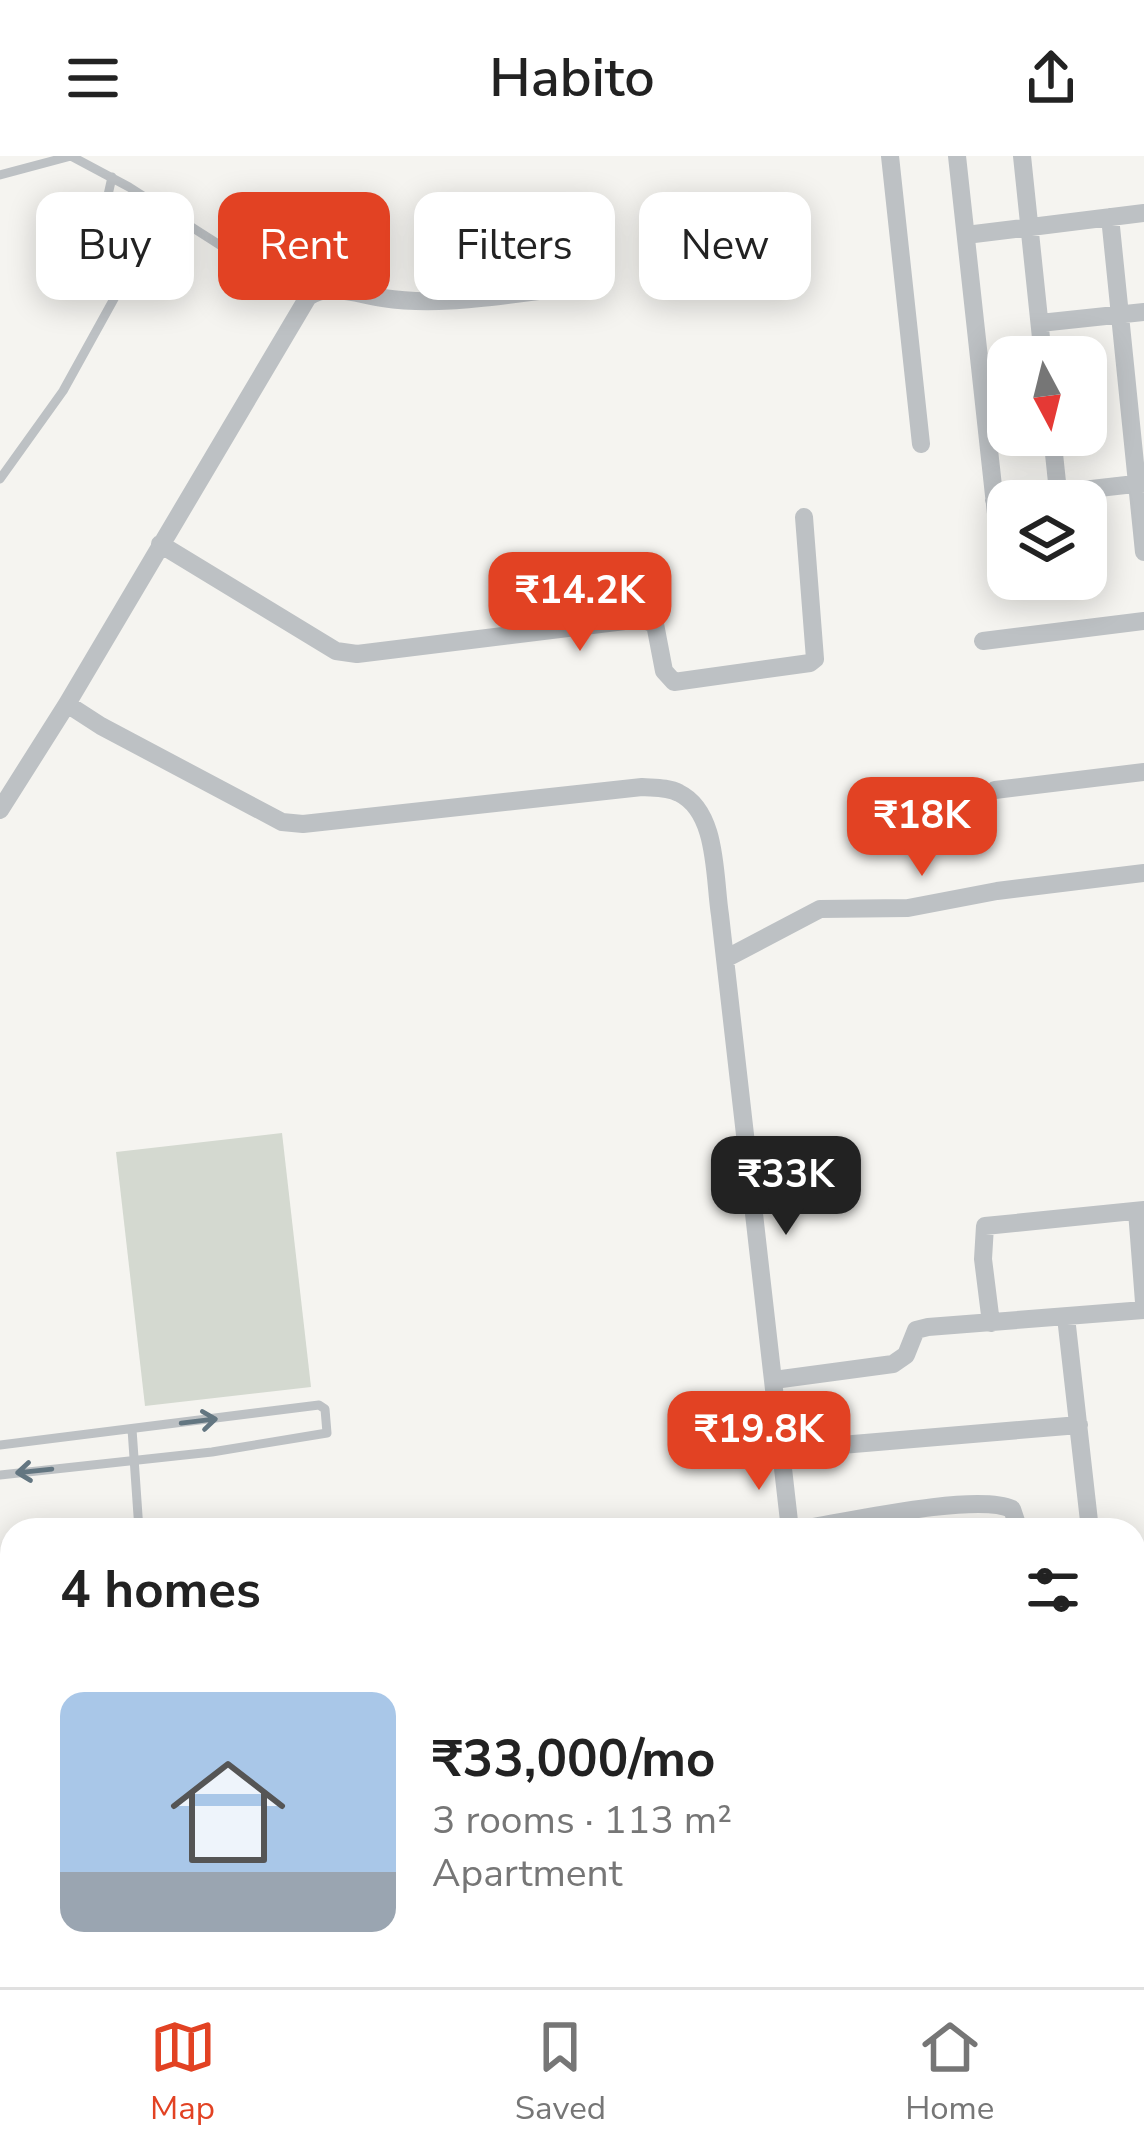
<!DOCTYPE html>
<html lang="en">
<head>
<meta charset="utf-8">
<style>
	:root { --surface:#fff; --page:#f6f6f6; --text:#222; --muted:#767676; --line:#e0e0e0; --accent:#e24223 }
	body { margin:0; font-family:"Nunito Sans",sans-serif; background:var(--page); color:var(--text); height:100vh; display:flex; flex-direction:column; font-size:45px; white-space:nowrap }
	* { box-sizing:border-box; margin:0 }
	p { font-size:39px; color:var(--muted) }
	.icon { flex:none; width:66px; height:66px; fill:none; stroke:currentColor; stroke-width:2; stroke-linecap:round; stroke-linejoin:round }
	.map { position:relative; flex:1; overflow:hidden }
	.drawer { position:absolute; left:0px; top:1362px; width:1146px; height:471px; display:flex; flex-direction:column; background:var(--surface); border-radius:36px 36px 0 0; box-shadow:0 6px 30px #0003 }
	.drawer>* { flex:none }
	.guide { position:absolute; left:36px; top:36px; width:1074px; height:108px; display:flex; gap:24px }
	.needle { width:78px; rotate:173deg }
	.buttons { position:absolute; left:987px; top:180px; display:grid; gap:24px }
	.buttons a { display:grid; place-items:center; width:120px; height:120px; border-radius:24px; background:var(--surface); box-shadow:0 6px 30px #0003; font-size:60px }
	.price { position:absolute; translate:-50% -102px; padding:0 27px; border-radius:24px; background:var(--accent); color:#fff; font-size:39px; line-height:78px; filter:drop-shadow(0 3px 6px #0008) }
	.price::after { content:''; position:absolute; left:50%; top:72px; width:36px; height:27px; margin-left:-18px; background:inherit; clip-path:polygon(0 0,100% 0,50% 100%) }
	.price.current { background:#222; color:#fff }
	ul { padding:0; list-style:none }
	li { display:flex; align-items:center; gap:36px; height:300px; padding:0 60px }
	li span { display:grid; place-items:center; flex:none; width:336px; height:240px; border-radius:24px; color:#555 }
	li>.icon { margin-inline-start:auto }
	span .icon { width:144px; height:144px; fill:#fffc; stroke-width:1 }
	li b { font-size:51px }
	h2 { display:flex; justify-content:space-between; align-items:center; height:144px; padding:0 60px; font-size:51px }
	.chip { padding:0 42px; border-radius:24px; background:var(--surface); box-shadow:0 6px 30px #0003; font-size:42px; line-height:108px }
	.chip.current { background:var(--accent); color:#fff }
	header { display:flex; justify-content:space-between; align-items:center; height:156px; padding:0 60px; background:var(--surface); font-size:54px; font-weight:600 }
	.menu { display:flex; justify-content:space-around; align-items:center; height:168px; border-top:3px solid var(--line); background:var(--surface); font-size:33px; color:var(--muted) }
	.menu a { display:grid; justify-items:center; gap:6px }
	.menu .current { color:var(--accent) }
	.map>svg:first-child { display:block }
</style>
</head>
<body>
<header><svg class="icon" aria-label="menu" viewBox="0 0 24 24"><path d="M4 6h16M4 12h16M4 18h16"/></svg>Habito<svg class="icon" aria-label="share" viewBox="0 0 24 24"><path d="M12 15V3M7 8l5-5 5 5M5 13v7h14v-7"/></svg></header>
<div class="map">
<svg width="1144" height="1831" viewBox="0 0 1144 1831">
	<rect width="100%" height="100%" fill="#f5f4f0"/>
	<!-- green -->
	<path fill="#d4d9d0" d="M 282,977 L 311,1231 L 145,1250 L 116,996 Z"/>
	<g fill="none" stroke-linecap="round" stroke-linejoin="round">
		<!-- lane -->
		<path stroke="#bdc1c4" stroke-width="9" d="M 0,19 L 71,0 L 129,31 L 226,93
			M 112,21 L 108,39 L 131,112
			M 0,323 L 63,235 L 131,112 L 170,61
			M 132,1273 L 139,1374
			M 0,1289 L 319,1249 L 325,1253 L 327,1277 L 212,1296 L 0,1319
			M 0,1552 L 12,1550"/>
		<!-- street -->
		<path stroke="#bdc1c4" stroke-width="18" d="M 890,0 L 921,288
			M 957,0 L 1004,431
			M 1022,0 L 1043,201
			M 1110,61 L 1144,396
			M 966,79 L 1144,57
			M 1040,167 L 1144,156
			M 1052,279 L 1059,345
			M 994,344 L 1144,327
			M 160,388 L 336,495 L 357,498 L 641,463 L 655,468 L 664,515 L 674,526 L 810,507 L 815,503 L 804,361
			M 983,485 L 1144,465
			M 67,548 L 101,570 L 282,666 L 303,668 L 642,631 C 654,632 668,631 679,637 C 718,656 714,721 720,759 L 790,1374
			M 995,634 L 1144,616
			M 0,654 L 67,548 L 308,141 C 328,126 360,139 383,142 C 440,151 499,139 556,133
			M 725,803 L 820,753 L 908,752 L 997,735 L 1144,717
			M 1137,1055 L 1144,1146
			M 1066,1161 L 1090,1374
			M 991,1167 L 983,1103 L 985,1070 L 1144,1054
			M 774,1224 L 893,1208 L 906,1199 L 916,1174 L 928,1171 L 1144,1154
			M 782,1294 L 1079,1269
			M 796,1374 C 841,1367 976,1336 1012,1353 L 1019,1374
			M 1134,1399 L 1144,1398
			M 1134,1725 L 1144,1724
			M 1134,1803 L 1144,1795
			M 363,1821 L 365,1831
			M 412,1821 L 413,1831
			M 815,1821 L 816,1831
			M 207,1831 L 268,1821
			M 1096,1831 L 1109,1821"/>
	</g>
	<!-- one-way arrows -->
	<defs><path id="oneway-shaft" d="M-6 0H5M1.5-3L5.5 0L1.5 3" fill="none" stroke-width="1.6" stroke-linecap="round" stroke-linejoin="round" transform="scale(3)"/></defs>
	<g stroke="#637681">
		<use href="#oneway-shaft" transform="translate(199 1265) rotate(-7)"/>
		<use href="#oneway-shaft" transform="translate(34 1315) rotate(174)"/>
	</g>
</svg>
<div class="buttons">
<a><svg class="needle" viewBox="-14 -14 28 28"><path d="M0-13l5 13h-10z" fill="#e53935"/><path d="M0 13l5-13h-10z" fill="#767676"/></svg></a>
<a><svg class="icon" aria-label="layers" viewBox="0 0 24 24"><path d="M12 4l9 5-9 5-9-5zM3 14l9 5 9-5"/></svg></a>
</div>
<b class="price" style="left:580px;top:498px">₹14.2K</b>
<b class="price" style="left:922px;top:723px">₹18K</b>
<b class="price current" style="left:786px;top:1082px">₹33K</b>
<b class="price" style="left:759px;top:1337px">₹19.8K</b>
<div class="guide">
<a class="chip">Buy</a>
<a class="chip current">Rent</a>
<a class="chip">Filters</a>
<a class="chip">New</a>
</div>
<section class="drawer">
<h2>4 homes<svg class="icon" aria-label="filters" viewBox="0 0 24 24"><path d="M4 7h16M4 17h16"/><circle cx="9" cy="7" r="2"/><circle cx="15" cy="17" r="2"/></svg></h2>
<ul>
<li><span style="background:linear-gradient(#a9c7e8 75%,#9aa5b1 0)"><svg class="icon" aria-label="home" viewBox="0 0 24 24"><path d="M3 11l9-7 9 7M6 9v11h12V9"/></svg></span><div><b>₹33,000/mo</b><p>3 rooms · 113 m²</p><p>Apartment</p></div></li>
</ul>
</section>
</div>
<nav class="menu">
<a class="current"><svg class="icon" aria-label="map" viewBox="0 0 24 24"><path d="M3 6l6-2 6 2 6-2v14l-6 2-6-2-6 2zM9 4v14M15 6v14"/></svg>Map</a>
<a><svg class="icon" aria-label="saved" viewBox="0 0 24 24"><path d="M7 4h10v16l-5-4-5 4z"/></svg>Saved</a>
<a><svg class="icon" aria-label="home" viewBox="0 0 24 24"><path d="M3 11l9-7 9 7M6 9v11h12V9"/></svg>Home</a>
</nav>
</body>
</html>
